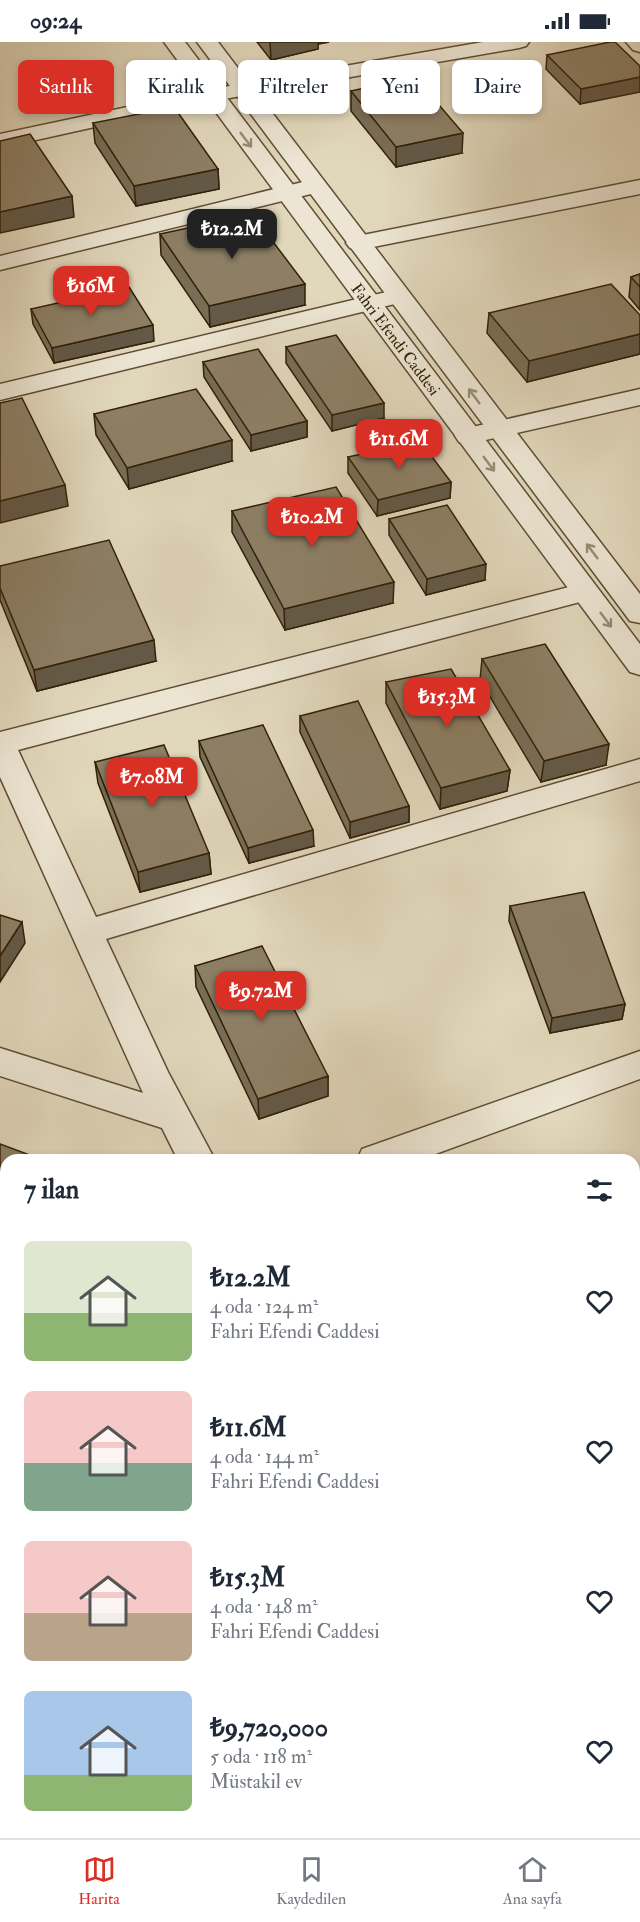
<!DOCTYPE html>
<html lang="tr">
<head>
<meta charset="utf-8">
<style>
	:root { --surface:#fff; --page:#f6f6f7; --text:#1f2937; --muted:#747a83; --line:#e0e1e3; --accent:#d93025 }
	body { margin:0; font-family:"IM FELL Double Pica",serif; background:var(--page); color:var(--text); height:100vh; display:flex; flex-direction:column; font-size:22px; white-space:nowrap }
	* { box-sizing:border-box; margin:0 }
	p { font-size:20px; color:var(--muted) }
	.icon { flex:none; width:33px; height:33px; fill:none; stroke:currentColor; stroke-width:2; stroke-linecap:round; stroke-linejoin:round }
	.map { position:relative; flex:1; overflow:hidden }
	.details { position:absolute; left:0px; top:1112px; width:640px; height:686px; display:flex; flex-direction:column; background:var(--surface); border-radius:18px 18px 0 0; box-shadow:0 3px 9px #0003 }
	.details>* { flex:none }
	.hud { position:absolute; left:18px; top:18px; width:604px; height:54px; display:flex; gap:12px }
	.price { position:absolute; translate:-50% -51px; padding:0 14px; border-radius:12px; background:var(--accent); color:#fff; font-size:20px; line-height:39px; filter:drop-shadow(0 2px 3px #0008) }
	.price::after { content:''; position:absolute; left:50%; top:36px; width:18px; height:14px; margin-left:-9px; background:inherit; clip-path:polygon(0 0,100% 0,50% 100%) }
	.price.active { background:#222; color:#fff }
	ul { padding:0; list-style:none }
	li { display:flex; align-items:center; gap:18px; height:150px; padding:0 24px }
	li span { display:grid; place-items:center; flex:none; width:168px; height:120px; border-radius:9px; color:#555 }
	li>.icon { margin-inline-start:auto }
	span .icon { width:72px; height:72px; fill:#fffc; stroke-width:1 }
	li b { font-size:26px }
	h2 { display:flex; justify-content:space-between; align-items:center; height:72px; padding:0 24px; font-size:26px }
	.tag { padding:0 21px; border-radius:9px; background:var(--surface); box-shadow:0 3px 9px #0003; font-size:21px; line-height:54px }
	.tag.active { background:var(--accent); color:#fff }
	.status { display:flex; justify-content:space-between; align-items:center; height:42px; padding:0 30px; background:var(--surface); direction:ltr }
	.status svg { height:16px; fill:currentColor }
	.menu { display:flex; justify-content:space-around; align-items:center; height:84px; border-top:2px solid var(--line); background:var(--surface); font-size:16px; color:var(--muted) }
	.menu a { display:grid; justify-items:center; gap:3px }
	.menu .active { color:var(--accent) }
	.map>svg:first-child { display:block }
</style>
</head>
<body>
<div class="status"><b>09:24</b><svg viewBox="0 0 49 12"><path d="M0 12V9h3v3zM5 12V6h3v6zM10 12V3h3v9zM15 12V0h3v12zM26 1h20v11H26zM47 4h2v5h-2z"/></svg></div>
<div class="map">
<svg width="640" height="1796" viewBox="0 0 640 1796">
	<rect width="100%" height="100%" fill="#e1d7bb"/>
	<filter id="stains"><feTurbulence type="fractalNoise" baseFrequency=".00333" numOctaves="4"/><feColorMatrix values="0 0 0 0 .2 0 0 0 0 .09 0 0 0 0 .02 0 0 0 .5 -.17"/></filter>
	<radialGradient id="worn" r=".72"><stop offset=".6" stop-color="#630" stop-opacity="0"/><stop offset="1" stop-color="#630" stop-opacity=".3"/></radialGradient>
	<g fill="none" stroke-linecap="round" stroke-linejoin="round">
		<!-- minor casing -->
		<g stroke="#5e4e34" stroke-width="3">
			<path id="minor" d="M 483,0 L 529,0 L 526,4 L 519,6 L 212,59 L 0,106 L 0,92 L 212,47 Z
				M 626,0 L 640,0 L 640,10 L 633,8 Z
				M 315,137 L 323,139 L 326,144 L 323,149 L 0,228 L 0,214 Z
				M 640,138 L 640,152 L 358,208 L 350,206 L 346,201 L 350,196 L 358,194 Z
				M 399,247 L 407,249 L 411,254 L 407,259 L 0,358 L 0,342 Z
				M 640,347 L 640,363 L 468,402 L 459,400 L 455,394 L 459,388 Z
				M 585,541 L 595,544 L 599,550 L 595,556 L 18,708 L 96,875 L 640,717 L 640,739 L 106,897 L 168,1030 L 215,1118 L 178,1118 L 162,1086 L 0,1034 L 0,1006 L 143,1051 L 0,735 L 0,690 Z
				M 640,1009 L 640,1037 L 419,1118 L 357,1118 L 362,1107 Z
				M 539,1791 L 585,1791 L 587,1796 L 541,1796 Z"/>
		</g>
		<!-- tertiary casing -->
		<g stroke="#5e4e34" stroke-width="3">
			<path id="tertiary" d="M 164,0 L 185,0 L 640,602 L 640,633 L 630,630 Z
				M 197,0 L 218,0 L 640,552 L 640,581 L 630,579 Z"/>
		</g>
		<!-- minor -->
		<use href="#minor" fill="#ece5d3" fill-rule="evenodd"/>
		<!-- tertiary -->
		<use href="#tertiary" fill="#ece5d3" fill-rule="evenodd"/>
	</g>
	<!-- wall -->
	<path fill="#796d57" stroke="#322007" stroke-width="1.5" d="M 257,0 L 329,0 L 318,2 L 318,7 L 271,18 Z
		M 547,13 L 640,24 L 580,62 L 546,27 Z
		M 351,49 L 462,111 L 396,125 L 351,69 Z
		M 93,81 L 218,127 L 219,147 L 136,164 L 95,101 Z
		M 160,192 L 305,263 L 210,285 L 161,213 Z
		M 640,232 L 640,268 L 629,255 L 631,235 Z
		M 31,267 L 154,299 L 54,321 L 33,282 Z
		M 489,271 L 640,273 L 640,312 L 527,340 L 487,291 Z
		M 286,305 L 384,376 L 332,389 L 286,321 Z
		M 203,320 L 307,379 L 307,395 L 251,409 L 204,335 Z
		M 94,372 L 232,419 L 129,447 L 96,393 Z
		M 348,415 L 451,440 L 450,456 L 377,474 L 348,431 Z
		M 232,469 L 393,561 L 285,588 L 232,490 Z
		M 389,477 L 485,538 L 426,553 L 389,493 Z
		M 0,524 L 156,619 L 37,649 L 0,558 Z
		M 482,617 L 606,723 L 541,740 L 480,638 Z
		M 386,640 L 510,728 L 507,749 L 440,767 L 386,661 Z
		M 300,674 L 409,764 L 409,780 L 350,796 L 300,690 Z
		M 199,699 L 314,804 L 249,821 L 200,715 Z
		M 95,720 L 209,811 L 211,832 L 140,850 L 98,741 Z
		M 510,864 L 625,962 L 622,977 L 550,991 L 509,879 Z
		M 195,924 L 328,1034 L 328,1054 L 259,1077 L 196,945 Z
		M 0,1102 L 6,1118 L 6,1274 L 0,1272 Z"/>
	<!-- shaded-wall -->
	<path fill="#635947" stroke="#322007" stroke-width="1.5" d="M 270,0 L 329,0 L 318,2 L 318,7 L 271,18 Z
		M 640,35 L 640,50 L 580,62 L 581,47 Z
		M 463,91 L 462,111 L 396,125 L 396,105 Z
		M 218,127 L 219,147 L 136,164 L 134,144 Z
		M 72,154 L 74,175 L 0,191 L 0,170 Z
		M 305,242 L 305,263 L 210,285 L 209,264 Z
		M 153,283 L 154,299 L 54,321 L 52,306 Z
		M 640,292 L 640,312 L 527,340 L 529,319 Z
		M 384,361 L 384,376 L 332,389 L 332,373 Z
		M 307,379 L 307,395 L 251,409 L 251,393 Z
		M 232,398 L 232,419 L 129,447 L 127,426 Z
		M 451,440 L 450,456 L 377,474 L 378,458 Z
		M 65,443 L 68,464 L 0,481 L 0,459 Z
		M 486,522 L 485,538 L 426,553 L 427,537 Z
		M 394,540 L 393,561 L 285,588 L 284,567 Z
		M 154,598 L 156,619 L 37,649 L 34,628 Z
		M 609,702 L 606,723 L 541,740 L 544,719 Z
		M 510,728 L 507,749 L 440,767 L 441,746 Z
		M 409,764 L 409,780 L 350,796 L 350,780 Z
		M 313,788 L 314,804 L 249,821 L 248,806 Z
		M 209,811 L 211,832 L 140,850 L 138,830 Z
		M 22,880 L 25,901 L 0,940 L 0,914 Z
		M 625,962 L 622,977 L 550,991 L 552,976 Z
		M 328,1034 L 328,1054 L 259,1077 L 258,1057 Z"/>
	<!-- building -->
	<path fill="#8d7f65" stroke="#322007" stroke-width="1.5" d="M 610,0 L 615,0 L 640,24 L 640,35 L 581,47 L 547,13 Z
		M 415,35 L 463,91 L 396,105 L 351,49 Z
		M 174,65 L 218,127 L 134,144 L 93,81 Z
		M 30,92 L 72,154 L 0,170 L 0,99 Z
		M 252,172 L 305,242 L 209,264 L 160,192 Z
		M 640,232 L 640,245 L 631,235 Z
		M 611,242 L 640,273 L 640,292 L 529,319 L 489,271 Z
		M 129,245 L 153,283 L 52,306 L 31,267 Z
		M 336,293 L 384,361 L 332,373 L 286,305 Z
		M 258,307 L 307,379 L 251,393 L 203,320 Z
		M 196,347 L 232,398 L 127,426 L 94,372 Z
		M 22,356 L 65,443 L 0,459 L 0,361 Z
		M 420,399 L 451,440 L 378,458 L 348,415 Z
		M 336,445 L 394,540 L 284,567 L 232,469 Z
		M 447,463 L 486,522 L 427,537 L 389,477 Z
		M 109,498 L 154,598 L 34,628 L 0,546 L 0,524 Z
		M 545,602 L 609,702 L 544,719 L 482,617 Z
		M 451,627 L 510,728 L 441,746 L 386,640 Z
		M 358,659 L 409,764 L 350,780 L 300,674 Z
		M 263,683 L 313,788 L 248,806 L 199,699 Z
		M 164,703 L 209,811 L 138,830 L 95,720 Z
		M 584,850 L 625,962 L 552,976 L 510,864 Z
		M 0,873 L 22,880 L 0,914 Z
		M 262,904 L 328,1034 L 258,1057 L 195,924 Z
		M 0,1102 L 43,1118 L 6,1118 L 6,1257 L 0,1255 Z"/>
	<!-- one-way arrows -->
	<defs><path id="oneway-shaft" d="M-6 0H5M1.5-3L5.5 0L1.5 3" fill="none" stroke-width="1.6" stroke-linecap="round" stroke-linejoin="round" transform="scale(1.5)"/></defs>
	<g stroke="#988c77">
		<use href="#oneway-shaft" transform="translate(246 98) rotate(53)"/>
		<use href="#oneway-shaft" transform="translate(474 354) rotate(-127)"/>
		<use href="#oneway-shaft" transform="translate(489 422) rotate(53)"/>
		<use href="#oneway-shaft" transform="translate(592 509) rotate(-127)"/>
		<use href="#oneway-shaft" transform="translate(606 578) rotate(53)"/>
	</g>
	<g text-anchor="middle" stroke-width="6" stroke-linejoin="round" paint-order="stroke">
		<!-- far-street labels -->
		<g font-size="16" fill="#322007" stroke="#ece5d3">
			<text transform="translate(396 297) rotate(53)" y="6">Fahri Efendi Caddesi</text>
		</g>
	</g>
	<rect width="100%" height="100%" filter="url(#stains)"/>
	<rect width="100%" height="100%" fill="url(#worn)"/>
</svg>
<b class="price active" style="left:232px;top:218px">₺12.2M</b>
<b class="price" style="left:91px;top:275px">₺16M</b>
<b class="price" style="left:399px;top:428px">₺11.6M</b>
<b class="price" style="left:312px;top:506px">₺10.2M</b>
<b class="price" style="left:447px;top:686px">₺15.3M</b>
<b class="price" style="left:152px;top:766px">₺7.08M</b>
<b class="price" style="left:261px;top:980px">₺9.72M</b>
<div class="hud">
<a class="tag active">Satılık</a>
<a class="tag">Kiralık</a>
<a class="tag">Filtreler</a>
<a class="tag">Yeni</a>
<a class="tag">Daire</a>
</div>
<section class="details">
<h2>7 ilan<svg class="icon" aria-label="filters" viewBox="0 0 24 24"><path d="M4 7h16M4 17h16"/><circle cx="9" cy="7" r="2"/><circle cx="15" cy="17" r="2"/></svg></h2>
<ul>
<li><span style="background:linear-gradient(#dfe7d0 60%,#8fb573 0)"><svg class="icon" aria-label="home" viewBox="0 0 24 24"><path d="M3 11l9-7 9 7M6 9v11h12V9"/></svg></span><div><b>₺12.2M</b><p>4 oda · 124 m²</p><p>Fahri Efendi Caddesi</p></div><svg class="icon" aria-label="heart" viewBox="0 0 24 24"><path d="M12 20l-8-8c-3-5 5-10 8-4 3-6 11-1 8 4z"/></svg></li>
<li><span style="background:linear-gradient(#f6c9c9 60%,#7fa58c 0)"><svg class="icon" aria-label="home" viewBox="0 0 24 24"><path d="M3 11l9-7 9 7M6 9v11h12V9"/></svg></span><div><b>₺11.6M</b><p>4 oda · 144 m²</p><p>Fahri Efendi Caddesi</p></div><svg class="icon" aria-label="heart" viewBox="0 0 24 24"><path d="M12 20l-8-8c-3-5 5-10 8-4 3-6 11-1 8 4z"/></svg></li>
<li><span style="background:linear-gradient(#f6c9c9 60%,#b9a48a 0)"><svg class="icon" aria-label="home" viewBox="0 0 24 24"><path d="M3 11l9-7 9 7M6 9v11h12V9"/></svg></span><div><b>₺15.3M</b><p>4 oda · 148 m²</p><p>Fahri Efendi Caddesi</p></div><svg class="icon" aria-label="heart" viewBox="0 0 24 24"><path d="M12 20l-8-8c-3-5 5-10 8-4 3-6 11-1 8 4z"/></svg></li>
<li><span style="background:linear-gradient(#a9c7e8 70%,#8fb573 0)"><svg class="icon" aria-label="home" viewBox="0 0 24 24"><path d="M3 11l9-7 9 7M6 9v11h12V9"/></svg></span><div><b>₺9,720,000</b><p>5 oda · 118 m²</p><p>Müstakil ev</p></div><svg class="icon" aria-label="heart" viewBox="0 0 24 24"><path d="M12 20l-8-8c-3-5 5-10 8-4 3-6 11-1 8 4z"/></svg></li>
</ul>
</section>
</div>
<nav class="menu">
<a class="active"><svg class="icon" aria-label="map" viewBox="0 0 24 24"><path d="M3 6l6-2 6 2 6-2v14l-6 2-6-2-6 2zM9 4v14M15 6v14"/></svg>Harita</a>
<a><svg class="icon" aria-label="saved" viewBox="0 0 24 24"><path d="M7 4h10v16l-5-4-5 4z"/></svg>Kaydedilen</a>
<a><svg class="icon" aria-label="home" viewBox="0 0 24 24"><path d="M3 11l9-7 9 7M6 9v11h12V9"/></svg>Ana sayfa</a>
</nav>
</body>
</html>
